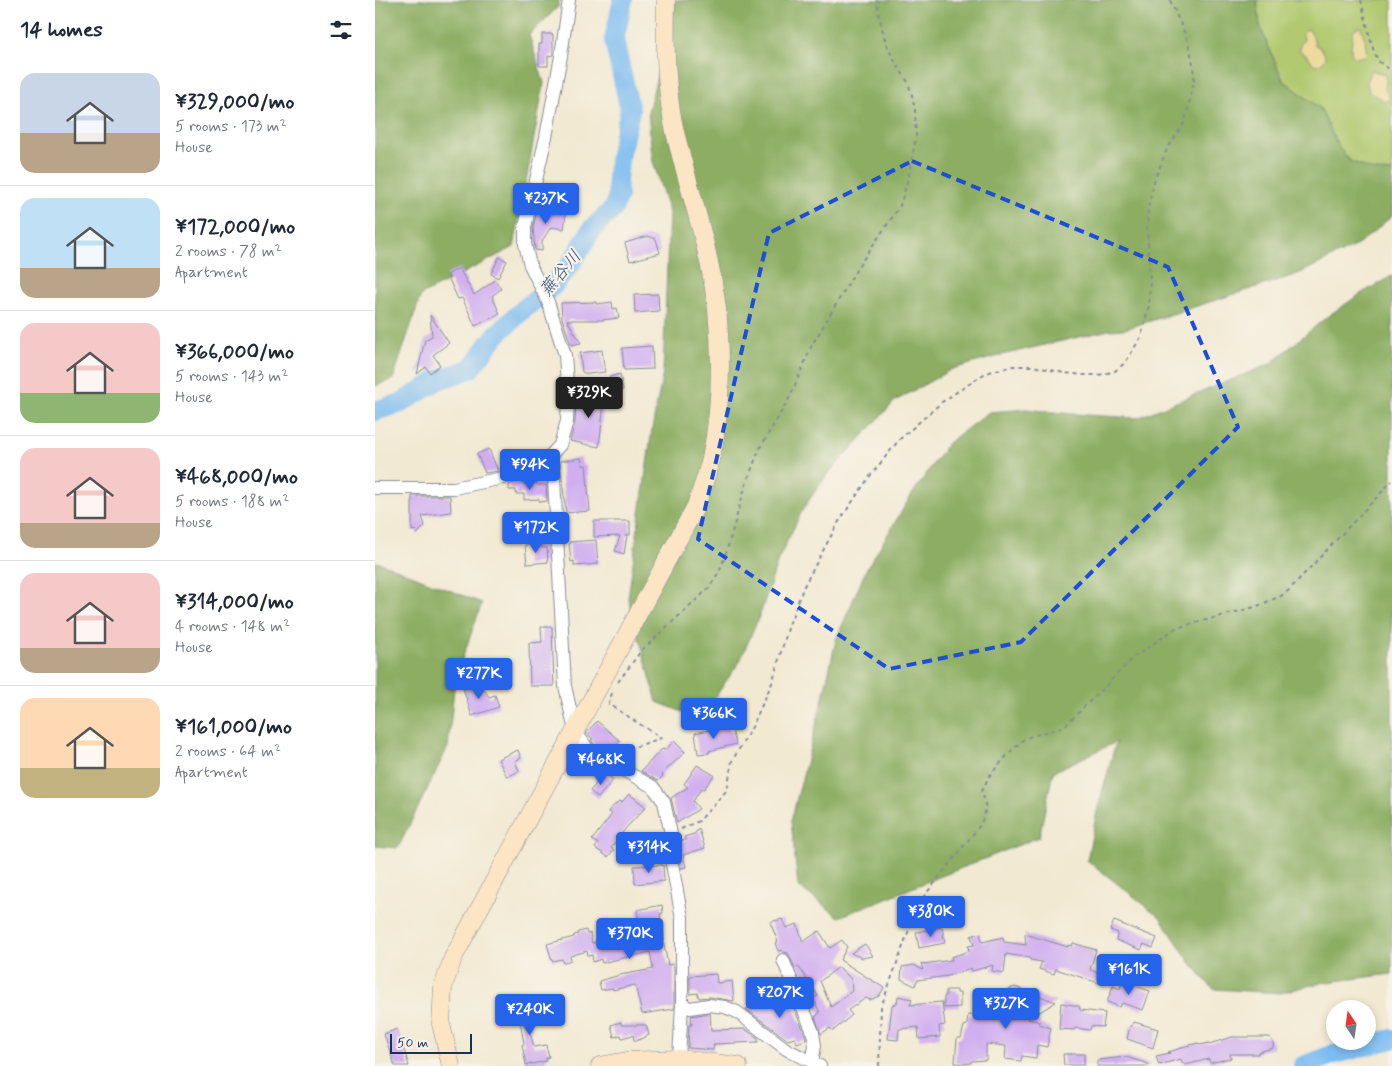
<!DOCTYPE html>
<html lang="en">
<head>
<meta charset="utf-8">
<style>
	:root { --surface:#fff; --page:#f6f6f7; --text:#1f2937; --muted:#747a83; --line:#e0e1e3; --accent:#2563eb }
	body { margin:0; font-family:Mynerve,"Klee One",sans-serif; background:var(--page); color:var(--text); height:100vh; display:flex; flex-direction:column; font-size:19px; white-space:nowrap }
	* { box-sizing:border-box; margin:0 }
	p { font-size:16px; color:var(--muted) }
	.icon { flex:none; width:28px; height:28px; fill:none; stroke:currentColor; stroke-width:2; stroke-linecap:round; stroke-linejoin:round }
	.map { position:relative; flex:1; overflow:hidden }
	.side { display:flex; flex-direction:column; background:var(--surface); width:375px }
	.side>* { flex:none }
	.needle { width:32px; rotate:347deg }
	.buttons { position:absolute; left:951px; top:1000px; display:grid; gap:10px }
	.buttons a { display:grid; place-items:center; width:50px; height:50px; border-radius:50%; background:var(--surface); box-shadow:0 2px 8px #0003; font-size:25px }
	.scale { position:absolute; left:15px; bottom:12px; width:82px; box-sizing:border-box; padding-left:5px; border:2px solid #1b2f5e; border-top:0; font-size:14px; line-height:18px; white-space:nowrap; color:#1b2f5e; -webkit-text-stroke:4px #f7f3e8; paint-order:stroke }
	.price { position:absolute; translate:-50% -42px; padding:0 11px; border-radius:5px; background:var(--accent); color:#fff; font-size:16px; line-height:32px; filter:drop-shadow(0 1px 2px #0008) }
	.price::after { content:''; position:absolute; left:50%; top:30px; width:15px; height:11px; margin-left:-8px; background:inherit; clip-path:polygon(0 0,100% 0,50% 100%) }
	.price.active { background:#222; color:#fff }
	ul { padding:0; list-style:none }
	li { display:flex; align-items:center; gap:15px; height:125px; padding:0 20px }
	li+li { border-top:1px solid var(--line) }
	li span { display:grid; place-items:center; flex:none; width:140px; height:100px; border-radius:15px; color:#555 }
	li>.icon { margin-inline-start:auto }
	span .icon { width:60px; height:60px; fill:#fffc; stroke-width:1 }
	li b { font-size:21px }
	h2 { display:flex; justify-content:space-between; align-items:center; height:60px; padding:0 20px; font-size:21px }
	main { display:flex; flex:1; min-height:0 }
	.map>svg:first-child { display:block }
</style>
</head>
<body>
<main>
<section class="side">
<h2>14 homes<svg class="icon" aria-label="filters" viewBox="0 0 24 24"><path d="M4 7h16M4 17h16"/><circle cx="9" cy="7" r="2"/><circle cx="15" cy="17" r="2"/></svg></h2>
<ul>
<li><span style="background:linear-gradient(#c9d6e8 60%,#b9a48a 0)"><svg class="icon" aria-label="home" viewBox="0 0 24 24"><path d="M3 11l9-7 9 7M6 9v11h12V9"/></svg></span><div><b>¥329,000/mo</b><p>5 rooms · 173 m²</p><p>House</p></div></li>
<li><span style="background:linear-gradient(#bfe0f5 70%,#b9a48a 0)"><svg class="icon" aria-label="home" viewBox="0 0 24 24"><path d="M3 11l9-7 9 7M6 9v11h12V9"/></svg></span><div><b>¥172,000/mo</b><p>2 rooms · 78 m²</p><p>Apartment</p></div></li>
<li><span style="background:linear-gradient(#f6c9c9 70%,#8fb573 0)"><svg class="icon" aria-label="home" viewBox="0 0 24 24"><path d="M3 11l9-7 9 7M6 9v11h12V9"/></svg></span><div><b>¥366,000/mo</b><p>5 rooms · 143 m²</p><p>House</p></div></li>
<li><span style="background:linear-gradient(#f6c9c9 75%,#b9a48a 0)"><svg class="icon" aria-label="home" viewBox="0 0 24 24"><path d="M3 11l9-7 9 7M6 9v11h12V9"/></svg></span><div><b>¥468,000/mo</b><p>5 rooms · 188 m²</p><p>House</p></div></li>
<li><span style="background:linear-gradient(#f6c9c9 75%,#b9a48a 0)"><svg class="icon" aria-label="home" viewBox="0 0 24 24"><path d="M3 11l9-7 9 7M6 9v11h12V9"/></svg></span><div><b>¥314,000/mo</b><p>4 rooms · 148 m²</p><p>House</p></div></li>
<li><span style="background:linear-gradient(#ffd9b3 70%,#c2b280 0)"><svg class="icon" aria-label="home" viewBox="0 0 24 24"><path d="M3 11l9-7 9 7M6 9v11h12V9"/></svg></span><div><b>¥161,000/mo</b><p>2 rooms · 64 m²</p><p>Apartment</p></div></li>
</ul>
</section>
<div class="map">
<svg width="1017" height="1066" viewBox="0 0 1017 1066">
	<rect width="100%" height="100%" fill="#f7f3e8"/>
	<filter id="ink" filterUnits="userSpaceOnUse"><feTurbulence type="fractalNoise" baseFrequency=".02" numOctaves="2"/><feDisplacementMap in="SourceGraphic" scale="10" xChannelSelector="R" yChannelSelector="G"/><feConvolveMatrix kernelMatrix="1 2 1 2 8 2 1 2 1" color-interpolation-filters="sRGB"/></filter>
	<filter id="wash" filterUnits="userSpaceOnUse"><feTurbulence type="fractalNoise" baseFrequency=".0096" numOctaves="4" result="noise"/><feDisplacementMap in="SourceGraphic" scale="20" xChannelSelector="R" yChannelSelector="G"/><feGaussianBlur stdDeviation="1.12" result="paint"/><feColorMatrix in="noise" values="0 0 0 0 0 0 0 0 0 0 0 0 0 0 0 0 0 1.4 0 .05"/><feComposite in="paint" operator="in"/></filter>
	<g filter="url(#wash)">
		<rect width="100%" height="100%" fill="#f2e9d2"/>
		<!-- green -->
		<path fill="#b1c96f" stroke="#667c66" d="M 882,0 L 1017,0 L 1017,172 L 999,171 L 975,161 L 964,148 L 945,109 L 908,80 L 885,27 Z"/>
		<!-- forest -->
		<path fill="#8cad62" stroke="#546e60" d="M 0,0 L 184,0 L 183,7 L 154,35 L 169,83 L 139,247 L 46,295 L 18,379 L 0,386 Z
			M 301,0 L 882,0 L 885,27 L 908,80 L 945,108 L 964,148 L 975,161 L 999,171 L 1017,172 L 1017,216 L 984,244 L 923,274 L 750,329 L 734,330 L 631,354 L 577,369 L 520,401 L 451,476 L 428,509 L 403,560 L 386,612 L 365,661 L 334,706 L 310,713 L 282,702 L 253,598 L 277,429 L 288,373 L 294,212 L 277,158 L 273,112 Z
			M 1017,276 L 1017,974 L 945,983 L 905,993 L 838,989 L 815,962 L 785,917 L 712,860 L 722,811 L 741,742 L 678,772 L 664,837 L 464,917 L 423,886 L 416,821 L 447,702 L 461,640 L 491,570 L 536,496 L 573,443 L 614,412 L 651,409 L 698,414 L 762,418 L 895,364 L 953,316 L 987,293 Z
			M 0,562 L 6,563 L 107,603 L 80,679 L 73,747 L 23,848 L 0,846 Z"/>
		<!-- sand -->
		<path fill="#eeda9e" stroke="#84847e" d="M 985,26 L 990,39 L 992,55 L 982,58 L 977,56 L 976,49 L 978,30 Z
			M 933,29 L 938,36 L 940,45 L 947,49 L 951,58 L 944,65 L 938,64 L 934,57 L 925,51 L 925,45 L 929,40 L 928,32 Z
			M 997,70 L 1012,76 L 1010,89 L 1015,97 L 1011,102 L 994,92 L 992,82 Z"/>
		<g fill="none" stroke-linecap="round" stroke-linejoin="round">
			<!-- river -->
			<path stroke="#7dbcf1" stroke-width="20" d="M 0,411 L 26,403 L 63,380 L 95,369 L 121,335 L 150,308 L 178,286 L 196,264 L 217,229 L 238,209 L 243,196 L 242,179 L 245,154 L 255,110 L 239,40 L 248,0
				M 928,1066 L 959,1054 L 1017,1039"/>
		</g>
		<g id="blocks">
			<!-- building -->
			<path fill="#d0aef0" fill-rule="evenodd" d="M 167,34 L 178,34 L 178,55 L 173,56 L 173,66 L 164,66 L 164,44 L 167,44 Z
				M 173,207 L 179,212 L 191,214 L 189,229 L 176,227 L 167,241 L 167,251 L 160,250 L 158,228 L 162,210 Z
				M 273,236 L 281,239 L 285,253 L 255,261 L 250,243 Z
				M 124,257 L 132,261 L 123,278 L 116,274 Z
				M 84,268 L 99,295 L 120,280 L 126,289 L 117,296 L 125,314 L 100,326 L 92,308 L 87,298 L 83,299 L 72,275 Z
				M 283,294 L 284,311 L 260,313 L 259,295 Z
				M 221,302 L 221,304 L 237,302 L 238,309 L 242,308 L 244,318 L 227,320 L 192,320 L 206,343 L 196,345 L 187,318 L 186,303 Z
				M 55,315 L 74,343 L 58,355 L 65,365 L 55,373 L 51,367 L 42,374 L 50,340 L 57,336 Z
				M 277,346 L 278,369 L 249,370 L 247,348 Z
				M 227,350 L 230,372 L 213,374 L 207,372 L 205,353 Z
				M 245,374 L 248,390 L 239,392 L 234,377 Z
				M 208,390 L 230,394 L 224,447 L 195,441 L 200,422 L 201,402 L 206,402 Z
				M 114,449 L 123,471 L 110,473 L 102,454 Z
				M 206,458 L 207,465 L 211,465 L 215,511 L 191,513 L 185,461 Z
				M 147,480 L 148,484 L 161,483 L 163,485 L 171,485 L 172,501 L 165,502 L 164,499 L 149,500 L 149,494 L 141,494 L 141,490 L 134,490 L 134,485 Z
				M 37,496 L 75,496 L 76,512 L 47,516 L 50,526 L 42,534 L 41,530 L 37,531 Z
				M 219,521 L 255,521 L 255,535 L 252,535 L 249,554 L 240,551 L 245,536 L 219,537 Z
				M 221,540 L 223,564 L 199,566 L 199,561 L 196,562 L 194,542 Z
				M 166,544 L 167,548 L 172,548 L 173,562 L 152,564 L 150,545 Z
				M 166,627 L 177,627 L 179,686 L 155,686 L 154,643 L 167,642 Z
				M 87,685 L 108,688 L 114,697 L 120,695 L 124,707 L 97,716 Z
				M 222,721 L 245,741 L 235,753 L 231,752 L 225,747 L 222,749 L 216,740 L 218,739 L 211,733 Z
				M 353,726 L 354,731 L 357,730 L 361,744 L 334,751 L 334,753 L 323,754 L 320,733 Z
				M 299,741 L 310,752 L 287,774 L 288,776 L 283,781 L 266,771 L 287,749 L 290,750 Z
				M 143,750 L 146,758 L 140,761 L 144,771 L 132,777 L 123,759 Z
				M 322,765 L 339,775 L 329,789 L 326,789 L 318,801 L 324,809 L 302,823 L 296,798 L 313,787 L 309,784 Z
				M 230,773 L 238,780 L 223,798 L 215,791 Z
				M 254,794 L 271,807 L 251,828 L 236,848 L 239,850 L 233,857 L 220,848 L 223,844 L 217,840 L 237,814 L 233,811 L 244,801 L 247,802 Z
				M 324,829 L 330,848 L 308,855 L 311,867 L 306,868 L 303,852 L 304,841 L 311,840 L 309,837 L 319,834 Z
				M 288,865 L 289,881 L 260,884 L 259,866 Z
				M 287,905 L 288,913 L 285,914 L 289,940 L 288,940 L 293,965 L 298,964 L 299,968 L 299,1009 L 267,1014 L 260,985 L 238,990 L 238,988 L 226,990 L 224,981 L 245,975 L 278,969 L 275,952 L 227,963 L 226,959 L 218,962 L 217,955 L 213,956 L 212,951 L 195,956 L 196,960 L 188,963 L 187,959 L 177,961 L 172,944 L 199,937 L 199,935 L 203,934 L 203,932 L 211,930 L 212,934 L 215,933 L 217,943 L 266,932 L 262,910 Z
				M 407,919 L 411,928 L 422,924 L 428,942 L 444,931 L 455,948 L 467,940 L 472,947 L 465,960 L 509,988 L 504,996 L 495,1000 L 491,998 L 473,1010 L 477,1015 L 458,1031 L 455,1028 L 446,1034 L 440,1017 L 445,1013 L 438,998 L 443,996 L 423,966 L 420,968 L 413,953 L 408,952 L 407,950 L 403,951 L 400,943 L 403,942 L 395,922 ZM 464,967 L 476,979 L 477,991 L 456,1007 L 445,981 Z
				M 739,921 L 782,938 L 778,948 L 769,944 L 766,950 L 741,940 L 743,933 L 735,930 Z
				M 567,927 L 570,943 L 544,948 L 541,932 Z
				M 605,933 L 607,942 L 628,937 L 629,942 L 651,945 L 650,934 L 693,947 L 693,945 L 697,946 L 698,943 L 721,950 L 715,970 L 730,976 L 727,984 L 681,969 L 679,974 L 664,969 L 667,962 L 655,960 L 655,958 L 631,954 L 629,973 L 617,971 L 618,965 L 597,971 L 596,968 L 573,976 L 542,980 L 540,986 L 526,979 L 527,967 L 539,965 L 548,970 L 546,963 L 548,964 L 577,960 L 576,957 L 594,951 L 593,946 L 599,945 L 596,936 Z
				M 490,944 L 498,956 L 487,958 L 476,953 Z
				M 341,974 L 342,983 L 357,981 L 359,1001 L 335,997 L 324,998 L 323,993 L 315,994 L 315,976 Z
				M 747,982 L 775,991 L 768,1010 L 747,1003 L 745,1007 L 732,1002 L 738,986 L 745,989 Z
				M 640,987 L 681,1002 L 653,1019 L 665,1022 L 664,1024 L 676,1028 L 672,1047 L 662,1045 L 661,1058 L 647,1056 L 646,1061 L 630,1059 L 631,1046 L 611,1044 L 611,1060 L 596,1061 L 596,1063 L 588,1064 L 580,1063 L 582,1038 L 586,1038 L 589,1026 L 592,1025 L 593,1015 L 625,1019 L 632,1001 L 630,997 L 633,989 Z
				M 571,990 L 582,990 L 582,993 L 585,993 L 585,1007 L 569,1008 L 569,997 L 571,996 Z
				M 523,996 L 537,999 L 535,1005 L 567,1002 L 570,1025 L 564,1026 L 565,1037 L 544,1039 L 543,1027 L 524,1029 L 523,1040 L 513,1039 L 517,1005 L 522,1003 Z
				M 151,997 L 157,1029 L 154,1029 L 159,1047 L 171,1045 L 174,1057 L 171,1058 L 171,1061 L 151,1065 L 147,1045 L 149,1044 L 141,998 Z
				M 415,999 L 430,1034 L 431,1040 L 422,1043 L 420,1038 L 413,1040 L 371,1009 L 393,1000 L 396,1007 Z
				M 686,1003 L 704,1006 L 705,1010 L 730,1013 L 728,1027 L 716,1026 L 715,1030 L 700,1028 L 699,1030 L 684,1029 Z
				M 335,1013 L 336,1030 L 370,1029 L 383,1038 L 383,1042 L 339,1044 L 338,1050 L 313,1048 L 314,1025 L 317,1025 L 316,1016 Z
				M 246,1022 L 246,1025 L 271,1025 L 274,1035 L 261,1041 L 259,1040 L 258,1035 L 247,1038 L 246,1035 L 239,1037 L 236,1025 Z
				M 759,1022 L 783,1029 L 778,1048 L 752,1039 L 755,1026 L 757,1026 Z
				M 22,1029 L 31,1056 L 34,1066 L 20,1066 L 9,1034 Z
				M 857,1037 L 895,1037 L 899,1045 L 898,1045 L 898,1048 L 883,1052 L 883,1054 L 855,1054 L 856,1058 L 835,1063 L 834,1059 L 810,1065 L 809,1063 L 807,1063 L 806,1059 L 784,1065 L 781,1056 L 795,1053 L 793,1052 L 807,1048 L 807,1047 L 823,1043 L 825,1045 L 834,1043 L 834,1044 Z
				M 688,1054 L 709,1054 L 709,1065 L 689,1065 Z
				M 751,1057 L 774,1064 L 774,1066 L 722,1066 L 722,1060 Z"/>
		</g>
	</g>
	<g filter="url(#ink)">
		<use href="#blocks" fill-opacity="0" stroke="#868c98" stroke-width="1"/>
		<g fill="none" stroke-linecap="round" stroke-linejoin="round">
			<!-- street casing -->
			<g stroke="#868c98" stroke-width="14">
				<path id="street" d="M 174,457 L 179,479 L 190,686 L 200,731 L 221,761 L 231,760 L 278,787 L 289,802 L 296,834 L 295,853 L 307,918 L 307,1004 L 304,1059
					M 0,488 L 79,488 L 128,478 L 159,467 L 174,457 L 185,445 L 192,421 L 193,397 L 190,355 L 173,302 L 155,265 L 150,244 L 150,227 L 171,137 L 186,56 L 194,0
					M 408,960 L 438,1032 L 440,1046 L 437,1062
					M 307,1004 L 315,1008 L 334,1005 L 350,1007 L 362,1012 L 411,1049 L 445,1066"/>
			</g>
			<!-- secondary casing -->
			<g stroke="#868c98" stroke-width="19">
				<path id="secondary" d="M 76,1066 L 66,1024 L 68,987 L 78,958 L 321,506 C 326,491 332,475 336,459 C 346,410 347,358 342,309 C 335,250 315,193 301,136 C 290,91 290,45 291,0
					M 225,1066 L 252,1061 L 304,1059 L 363,1066"/>
			</g>
			<!-- path -->
			<path stroke="#868c98" stroke-width="2" stroke-dasharray="4 4" stroke-linecap="butt" d="M 986,0 L 997,46 L 1003,61 L 1014,69 L 1017,69
				M 243,682 L 266,651 L 334,588 L 345,570 L 351,553 L 371,484 L 384,450 L 415,397 L 437,345 L 483,267 L 525,206 L 533,179 L 541,137 L 540,110 L 537,95 L 533,82 L 520,62 L 511,43 L 504,16 L 502,0
				M 237,693 L 234,704 L 286,738 L 242,753
				M 306,829 L 324,821 L 352,790 L 357,761 L 377,727 L 397,683 L 414,625 L 429,586 L 463,523 L 495,476 L 524,440 L 567,402 L 609,374 L 621,370 L 638,366 L 658,366 L 689,373 L 708,375 L 724,375 L 740,371 L 750,363 L 766,337 L 774,306 L 775,279 L 772,229 L 773,207 L 779,181 L 792,149 L 810,122 L 819,81 L 818,63 L 813,41 L 795,0
				M 504,1066 L 506,1007 L 539,916 L 547,899 L 606,824 L 611,809 L 607,790 L 615,775 L 635,752 L 650,738 L 685,728 L 693,723 L 758,658 L 801,628 L 880,607 L 906,596 L 913,591 L 1017,481"/>
			<!-- street -->
			<use href="#street" stroke="#fff" stroke-width="12"/>
			<!-- secondary -->
			<use href="#secondary" stroke="#fce5c4" stroke-width="18"/>
		</g>
	</g>
	<!-- marked area -->
	<path fill="none" stroke="#1d4ed8" stroke-width="4" stroke-dasharray="10 6" stroke-linejoin="round" d="M 537,161 L 793,267 L 863,427 L 646,642 L 514,669 L 323,539 L 394,233 Z"/>
	<g text-anchor="middle" stroke-width="4" stroke-linejoin="round" paint-order="stroke">
		<!-- water labels -->
		<g font-size="18" font-style="italic" fill="#345283" stroke="#f7f3e8">
			<text transform="translate(185 273) rotate(-50)" y="6">蕪谷川</text>
		</g>
	</g>
</svg>
<div class="buttons">
<a><svg class="needle" viewBox="-14 -14 28 28"><path d="M0-13l5 13h-10z" fill="#e53935"/><path d="M0 13l5-13h-10z" fill="#747a83"/></svg></a>
</div>
<div class="scale">50 m</div>
<b class="price" style="left:171px;top:225px">¥237K</b>
<b class="price active" style="left:214px;top:419px">¥329K</b>
<b class="price" style="left:155px;top:491px">¥94K</b>
<b class="price" style="left:161px;top:554px">¥172K</b>
<b class="price" style="left:104px;top:700px">¥277K</b>
<b class="price" style="left:339px;top:740px">¥366K</b>
<b class="price" style="left:226px;top:786px">¥468K</b>
<b class="price" style="left:274px;top:874px">¥314K</b>
<b class="price" style="left:556px;top:938px">¥380K</b>
<b class="price" style="left:255px;top:960px">¥370K</b>
<b class="price" style="left:754px;top:996px">¥161K</b>
<b class="price" style="left:405px;top:1019px">¥207K</b>
<b class="price" style="left:631px;top:1030px">¥327K</b>
<b class="price" style="left:155px;top:1036px">¥240K</b>
</div>
</main>
</body>
</html>
